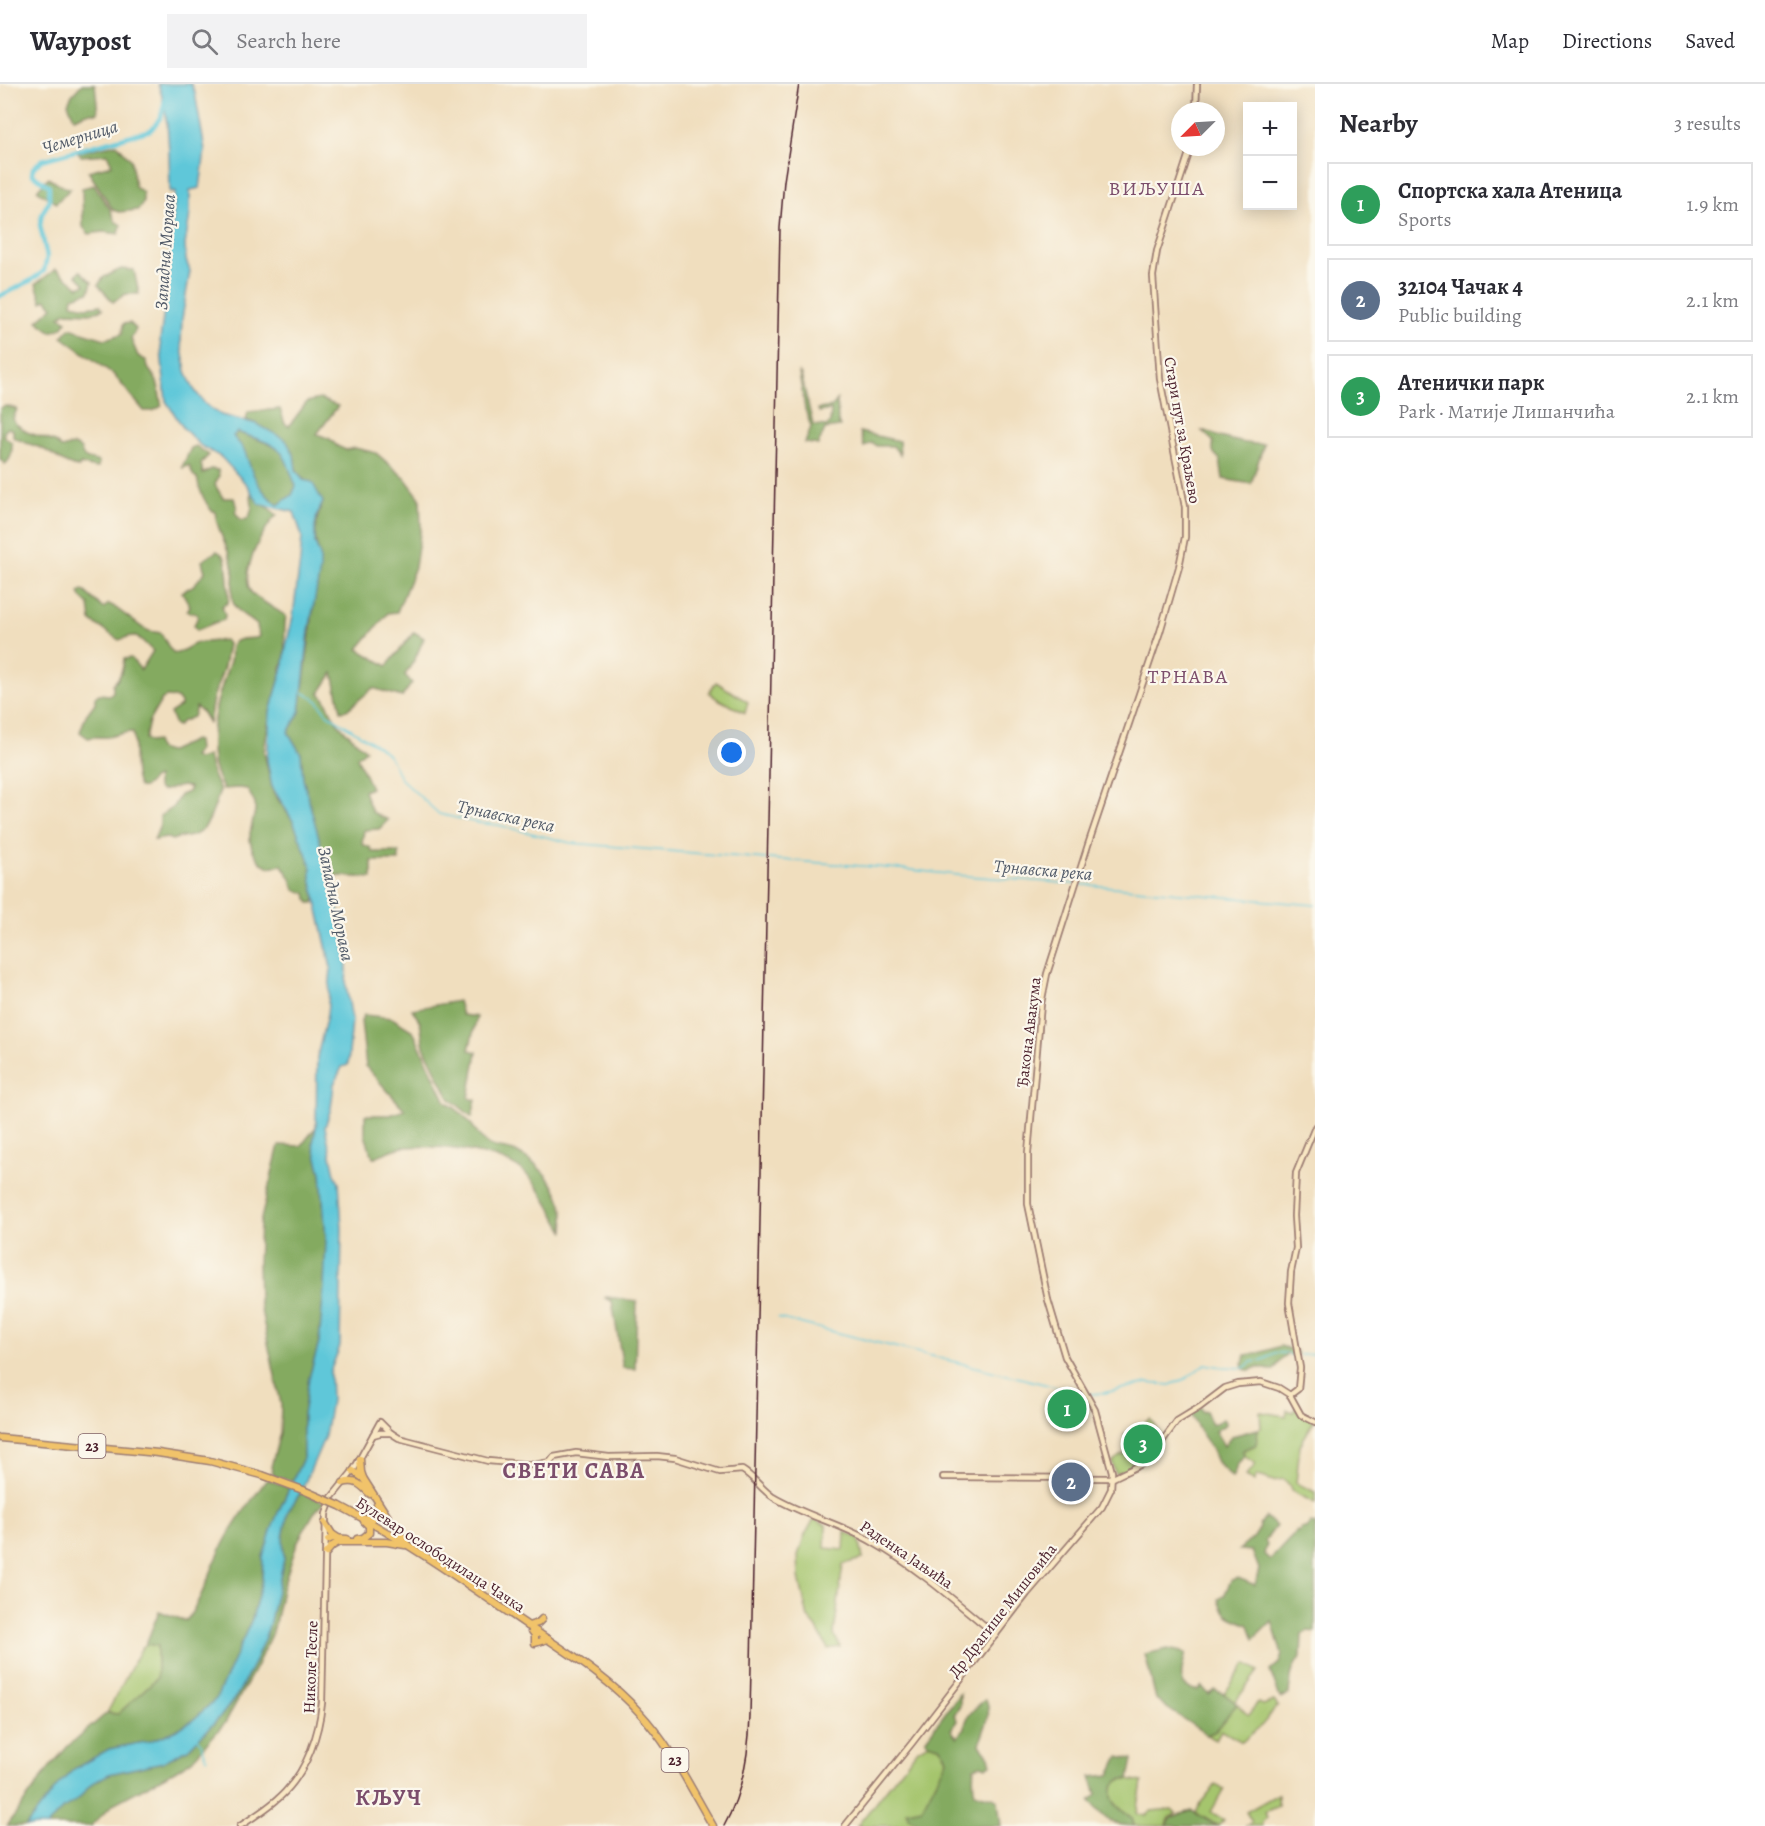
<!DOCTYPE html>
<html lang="en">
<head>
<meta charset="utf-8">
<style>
  body { margin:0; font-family:Alegreya,serif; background:#f2f2f3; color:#2b2b33 }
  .controls { position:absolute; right:18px; top:18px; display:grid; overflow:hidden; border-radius:0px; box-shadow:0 3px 15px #0003 }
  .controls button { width:54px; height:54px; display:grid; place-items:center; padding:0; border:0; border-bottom:2px solid #e1e1e2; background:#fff; color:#2b2b33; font:30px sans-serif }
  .compass { position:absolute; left:1171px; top:18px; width:54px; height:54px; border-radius:50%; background:#fff; box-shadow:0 3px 15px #0003; rotate:246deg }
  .you { position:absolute; left:732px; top:669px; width:21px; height:21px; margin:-15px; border:4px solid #fff; border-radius:50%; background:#1a73e8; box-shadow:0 0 0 9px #1a73e833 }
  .badge { display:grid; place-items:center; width:39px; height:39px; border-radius:50%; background:#0f766e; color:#fff; font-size:20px; font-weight:700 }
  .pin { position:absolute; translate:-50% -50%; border:3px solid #fff; box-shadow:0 2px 6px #0006 }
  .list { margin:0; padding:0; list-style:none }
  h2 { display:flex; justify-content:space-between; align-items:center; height:78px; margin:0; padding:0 24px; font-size:26px }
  h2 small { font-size:20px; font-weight:400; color:#7c7c81 }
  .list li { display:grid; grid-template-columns:39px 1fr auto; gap:18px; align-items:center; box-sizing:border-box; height:84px; margin:0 12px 12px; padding:0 12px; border:2px solid #e1e1e2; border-radius:0px }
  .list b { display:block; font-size:22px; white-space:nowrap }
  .list p { margin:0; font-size:20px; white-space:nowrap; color:#7c7c81 }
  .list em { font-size:20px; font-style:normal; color:#7c7c81 }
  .icon { flex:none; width:33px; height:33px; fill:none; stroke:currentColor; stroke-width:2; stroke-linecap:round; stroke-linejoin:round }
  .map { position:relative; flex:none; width:1315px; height:1742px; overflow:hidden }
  header { display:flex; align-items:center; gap:36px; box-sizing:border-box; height:84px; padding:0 30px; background:#fff; border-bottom:2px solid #e1e1e2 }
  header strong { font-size:28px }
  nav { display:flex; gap:33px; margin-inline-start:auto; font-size:21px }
  .search { width:420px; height:54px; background:#f2f2f3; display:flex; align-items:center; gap:15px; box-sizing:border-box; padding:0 21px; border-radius:0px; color:#7c7c81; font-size:22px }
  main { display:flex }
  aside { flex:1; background:#fff }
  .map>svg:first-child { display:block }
  .green { fill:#a5c56d; stroke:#78724c; stroke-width:1.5 }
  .forest { fill:#84aa60; stroke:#676446; stroke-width:1.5 }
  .water { fill:#5ec7d9; stroke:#547382; stroke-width:1.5; fill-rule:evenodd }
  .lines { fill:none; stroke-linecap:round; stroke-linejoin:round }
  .stream { stroke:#5ec7d9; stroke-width:1.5 }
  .river { stroke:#5ec7d9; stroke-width:4.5 }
  .secondary-casing { stroke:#9d7e74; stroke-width:8 }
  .primary-casing { stroke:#9d7e74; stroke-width:9 }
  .secondary { stroke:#f9e7c3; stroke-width:4.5 }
  .primary { stroke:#f1c36a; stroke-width:6 }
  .rail { stroke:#4a1f2b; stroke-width:1.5 }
  .primary-bridge-casing { stroke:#9d7e74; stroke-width:9; stroke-linecap:butt }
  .primary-bridge { stroke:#f1c36a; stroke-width:6 }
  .labels { text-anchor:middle; stroke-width:4.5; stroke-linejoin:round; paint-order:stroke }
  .shield { fill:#fbf7ec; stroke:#7f6065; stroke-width:1.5 }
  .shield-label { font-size:15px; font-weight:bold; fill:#4a1f2b }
  .street-label { font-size:16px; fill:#4a1f2b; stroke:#fbf7ec }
  .water-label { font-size:18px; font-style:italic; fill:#515a68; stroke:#fbf7ec }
  .quarter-label { font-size:20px; letter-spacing:1.5px; fill:#7c4e6c; stroke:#fbf7ec }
  .district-label { font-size:22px; font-weight:bold; letter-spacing:1.5px; fill:#7c4e6c; stroke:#fbf7ec }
</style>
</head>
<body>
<header>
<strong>Waypost</strong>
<div class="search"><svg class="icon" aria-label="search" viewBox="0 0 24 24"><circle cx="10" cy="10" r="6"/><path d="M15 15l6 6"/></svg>Search here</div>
<nav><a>Map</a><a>Directions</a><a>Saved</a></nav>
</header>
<main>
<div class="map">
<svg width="1315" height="1742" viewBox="0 0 1315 1742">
  <rect width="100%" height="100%" fill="#fbf7ec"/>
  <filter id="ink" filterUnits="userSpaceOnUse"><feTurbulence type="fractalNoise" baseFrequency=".0167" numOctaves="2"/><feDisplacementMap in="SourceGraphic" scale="12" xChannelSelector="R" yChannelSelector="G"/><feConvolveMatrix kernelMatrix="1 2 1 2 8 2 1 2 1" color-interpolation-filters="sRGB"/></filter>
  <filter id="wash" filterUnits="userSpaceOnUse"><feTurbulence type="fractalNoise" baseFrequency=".008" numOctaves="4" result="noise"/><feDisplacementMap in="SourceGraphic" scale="24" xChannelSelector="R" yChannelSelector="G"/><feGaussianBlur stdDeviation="1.35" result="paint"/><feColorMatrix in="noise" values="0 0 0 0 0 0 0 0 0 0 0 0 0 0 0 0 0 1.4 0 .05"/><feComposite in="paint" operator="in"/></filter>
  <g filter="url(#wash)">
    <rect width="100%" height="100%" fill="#f0debe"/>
    <g class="green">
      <path d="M716 598 748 618 745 629 716 614 709 608Z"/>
      <path d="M1296 1323 1299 1328 1314 1337 1300 1361 1296 1399 1315 1408V1419L1291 1407 1290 1402 1284 1395 1273 1397 1257 1391 1254 1397 1246 1392 1256 1380 1244 1372 1243 1366 1256 1361 1258 1345 1261 1344 1260 1328 1286 1332 1287 1326 1293 1328Z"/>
      <path d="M1150 1335 1163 1353C1149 1372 1139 1383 1115 1390L1112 1378 1120 1372 1132 1367 1124 1351Z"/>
      <path d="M814 1435 826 1441 825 1464 844 1466 845 1448 859 1454 863 1475 843 1480 834 1550 840 1563 828 1565 816 1543 808 1534 799 1493 798 1471 805 1451Z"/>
      <path d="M146 1560 157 1561V1594L118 1630 107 1629 141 1565Z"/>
      <path d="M1246 1579 1258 1587 1235 1618 1224 1610Z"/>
      <path d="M1274 1617 1278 1622 1262 1641 1242 1658 1221 1646 1216 1656 1207 1651 1214 1648 1237 1620 1248 1631 1258 1619 1263 1621Z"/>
      <path d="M928 1659 939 1662 945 1670 947 1676 918 1742H857L918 1665Z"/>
      <path d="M1119 1695H1129L1142 1698 1137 1730 1145 1732 1151 1727 1172 1725 1176 1729 1169 1735 1167 1742H1134L1132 1734C1118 1723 1101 1712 1119 1695Z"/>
      <path d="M1216 1700 1224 1705 1211 1728 1224 1736 1218 1742 1196 1729 1200 1720Z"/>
      <path d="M1278 1710V1722L1265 1728 1267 1734 1262 1738V1742H1246L1252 1738 1246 1728Z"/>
    </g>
    <g class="forest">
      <path d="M82 0H95L98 29H87L74 34 68 19 72 11Z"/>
      <path d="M117 60 131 76 135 103 143 108V119L138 126 119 128 113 126 88 87 112 81 107 70 81 72 78 68Z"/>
      <path d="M48 94 64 103 71 104 56 119 37 106Z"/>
      <path d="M94 101 110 125 115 137 121 141 119 150 103 148 89 150 83 143 82 104Z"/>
      <path d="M56 185 79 203 85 200 76 191 80 187 92 198 89 208 73 213 72 220 87 223 100 221 103 225 92 229 65 228 60 233 67 237 62 244 52 248 37 237 53 223 46 215 42 218 36 200Z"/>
      <path d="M121 185 134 186 139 210H126L113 218 98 201 104 193Z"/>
      <path d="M130 239 136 245 131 255 138 272 147 277C147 289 154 288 157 298 160 305 159 314 162 322L153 327H144L113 290 62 253 70 244 105 255 122 250 123 240Z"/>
      <path d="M799 289 801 291 813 341 827 342 830 339 831 326 819 328 818 325 832 323 837 316 838 338 840 343 825 345 818 361 805 359 811 343 805 325Z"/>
      <path d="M320 315 338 322 317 350 330 355 337 362 346 366 355 364 376 369 405 394 420 414 421 443 415 483 397 528 388 529 358 565 387 582 414 548 424 554 415 575 405 591 412 599 402 613 373 604 347 626 341 627 333 589 320 609C328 617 330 628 337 638 345 648 356 657 366 666L357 673 371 704 364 707 372 728 388 736 379 745 364 746 362 760 371 764 372 768H399V777H372V794L339 792 329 793 303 695 301 670 288 648 300 628 320 472C312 453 315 437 323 418L296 386 294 371 257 340 246 336 248 328 280 325 285 340 289 342 307 318Z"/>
      <path d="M6 322 17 325 13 335 15 339 27 348 55 358 61 364C69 363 73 358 81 365 83 377 88 374 99 378L98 383 95 384 80 380 79 383C66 382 57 373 45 366 35 361 23 359 13 353V346L8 344 4 348V352L12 359C12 367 12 375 5 380L0 375V324Z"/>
      <path d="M1202 347C1210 347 1213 351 1220 353 1234 357 1250 361 1264 360L1251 400 1223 395 1220 376 1213 368V357Z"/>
      <path d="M237 348C251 354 274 358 284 371 289 378 292 393 296 402L292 411 278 421 265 410 253 394 246 374 244 366 233 352Z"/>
      <path d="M860 348 899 357 900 371 893 362H877L871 359 864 363Z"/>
      <path d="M196 362 209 371 201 379 203 390 211 385 218 386 219 392 215 401 223 414H234L237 424 235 428 240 435 243 436 249 434 252 423 251 410 277 431C263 444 239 489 251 508 254 513 279 527 286 532 283 547 286 563 284 579L281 583V590L270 628 264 668 273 708 293 737 311 781V794L315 814 314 819H310L307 815 306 809 295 806 291 795 282 781 269 783 260 778 252 765 250 756V749L255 727V719L247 705 239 704 223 705C220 698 216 690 214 683 207 645 218 612 230 577 232 572 228 564 233 559 240 552 251 556 259 553L257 541C249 534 236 528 233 518 230 507 235 496 233 485 230 465 216 447 215 427H212C204 417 199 406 197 394L193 391 189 381 183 384 182 383 191 364Z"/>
      <path d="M217 467C220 469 223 470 225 474 227 480 230 513 228 519L222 522 225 531 224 536 214 539 197 546 194 541 198 533 197 530 187 527 190 522 182 508 194 501 205 488 202 477Z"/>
      <path d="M83 506 103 524 109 520 113 522 143 544 149 547 161 549 170 565 174 569H178L196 559 225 556 228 560 224 583 213 614 209 639 203 629 196 623 193 633 181 638 178 642 175 641 170 629 181 622V619L177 614 166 613 162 615 149 637 145 655 149 658 156 657 158 665 168 668 194 656 197 657 198 666 193 673 198 675 208 672 212 689 220 707C214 722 210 748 191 752 182 754 181 752 172 756L167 754 154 756 160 741V732L173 723 180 711 188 708 190 703 182 702 161 707 157 703V693L152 695C150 699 145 705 139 703 131 689 136 665 133 648 123 648 117 651 108 653 101 654 95 652 88 654L80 648 86 631 95 619V613L99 610 109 611 113 608V600C121 594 123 585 124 575L131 574 141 586 153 567C147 563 141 552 133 552 129 552 123 555 119 556L91 537 89 521 81 513 79 508Z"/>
      <path d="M458 917 462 931 477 933 469 966 477 968 469 1014 476 1016 472 1033 449 1014 424 963 420 938 412 925Z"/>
      <path d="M364 931 392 934 413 947 446 1018C456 1024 464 1031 471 1040 476 1046 482 1058 489 1061 497 1065 508 1064 516 1068 546 1083 568 1114 564 1147 552 1128 542 1105 525 1089 501 1067 436 1061 404 1063 394 1064 383 1070 373 1074L365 1051V1031H390L405 1026 366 983 361 937Z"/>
      <path d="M316 1043 313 1059 321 1089 326 1156 324 1204 319 1259 309 1294 303 1331V1374L293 1396H288L274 1392 271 1383 280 1349 281 1320 259 1217 258 1179 260 1139 279 1061 301 1062Z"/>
      <path d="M606 1213 637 1217 635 1285 623 1284 612 1217 605 1214Z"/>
      <path d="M1280 1262 1297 1267V1271H1290L1286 1269V1272L1283 1273 1274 1286C1268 1287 1262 1283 1255 1284 1249 1286 1248 1288 1242 1284L1245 1271 1256 1270Z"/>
      <path d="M1200 1323 1202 1328 1206 1327 1212 1341 1223 1335 1226 1340 1215 1347 1224 1362 1232 1352 1258 1345 1256 1361 1243 1366 1244 1372 1238 1380 1232 1394 1217 1378 1210 1362 1196 1341 1190 1328Z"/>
      <path d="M267 1395 289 1404 277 1431 263 1473 262 1496 252 1535 216 1615 193 1636 175 1647 150 1657 109 1665 74 1685 59 1700 26 1742H7L49 1684 68 1662 107 1629 118 1630 157 1594V1562L146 1560 159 1527 186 1537C203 1514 211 1483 225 1457 236 1436 253 1415 267 1395Z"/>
      <path d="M301 1408 324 1418 314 1429 298 1457 282 1505 274 1544 256 1583 225 1639 192 1676 175 1687 113 1720 91 1742H47L58 1729 79 1714 92 1699 109 1690 163 1678 188 1665 221 1632 237 1611 255 1577 268 1546 284 1475 283 1454 288 1427Z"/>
      <path d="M1266 1433 1276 1442 1265 1457 1267 1460 1264 1470 1270 1476 1297 1447 1300 1448 1301 1444H1306L1310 1439 1315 1440V1548L1308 1547 1302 1551 1301 1573C1291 1583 1290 1597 1289 1610L1280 1614 1270 1587 1279 1579 1282 1571 1272 1537 1254 1555 1249 1541C1233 1534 1224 1534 1219 1515L1224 1512 1231 1496 1238 1494 1255 1501 1259 1485 1252 1467 1239 1466 1254 1453 1258 1447 1259 1441Z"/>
      <path d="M1168 1565 1186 1569C1182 1584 1174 1606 1199 1606L1202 1602 1209 1611 1215 1606 1224 1610 1237 1620 1214 1648 1207 1651 1167 1624 1156 1615 1145 1570Z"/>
      <path d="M960 1609V1621L954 1631 957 1636 951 1646 957 1653 965 1644C965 1631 977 1622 986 1615 993 1635 983 1643 980 1661L989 1672 991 1680 986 1683 981 1681 974 1683C973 1689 973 1703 975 1709L993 1713 998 1717 1001 1742H918L919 1739 908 1734 907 1727 922 1724 947 1676 945 1670 939 1662 928 1659 925 1656Z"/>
      <path d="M1119 1672 1133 1675 1129 1695C1121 1695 1117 1695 1113 1703 1107 1717 1122 1727 1132 1734L1134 1742C1110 1742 1104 1734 1090 1717L1097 1710 1091 1693 1110 1691Z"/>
      <path d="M1192 1727 1217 1742H1167C1172 1729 1180 1731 1192 1727Z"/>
    </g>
    <path class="water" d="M158 0H191L195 9 205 66 200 104 190 106V130L185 161 186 176 190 187 182 235 181 259 186 287 193 304 205 320 221 331 257 340 286 356 294 371 296 386 303 396 312 398 323 418 317 431 315 443V459L320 472V486L309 547 300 628 288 648 301 670 303 695 338 824 344 853 347 883 346 901 352 936 348 981 342 983 334 1000 331 1024 325 1043 335 1090 339 1098 342 1144 340 1262 330 1288 331 1316 325 1352 301 1408 288 1427 283 1454 284 1475 268 1546 255 1577 237 1611 221 1632 188 1665 163 1678 109 1690 92 1699 79 1714 58 1729 47 1742H26L59 1700 74 1685 109 1665 150 1657 175 1647 193 1636 216 1615 252 1535 262 1496 263 1473 271 1447 277 1431 303 1374V1331L309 1294 319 1259 324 1204 326 1156 321 1089 313 1059 316 1043 317 973 327 931 331 884 311 794V781L293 737 272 703 267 676 270 628 284 580 286 562 293 532 300 477 302 452 294 428 259 420 247 401 221 373 201 362 184 345 166 317 160 256 168 197 175 107 170 108C169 75 170 31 158 0ZM237 348C252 354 274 357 283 371 288 378 292 393 296 402L292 411 278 421C257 405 253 391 245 368 243 362 236 357 233 352Z"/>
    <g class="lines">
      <g class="stream">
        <path d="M302 608 317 616 326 629 382 665 390 673 401 695 439 730 478 739 498 741 571 759 766 775"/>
        <path d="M769 775 902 785 967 792 1102 802 1315 821"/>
        <path d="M778 1234 1052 1302 1076 1311 1104 1309 1147 1299 1170 1301 1187 1294 1205 1280 1222 1283 1244 1284 1251 1278 1260 1277 1277 1269H1286L1290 1271H1295"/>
        <path d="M1300 1271 1315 1270"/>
        <path d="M198 1653 207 1674"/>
      </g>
      <path class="river" d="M0 212 30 197 44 187 47 173 40 141 42 129 49 118V102L32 90 33 84 42 76 151 46 161 33 165 16"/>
    </g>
  </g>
  <g filter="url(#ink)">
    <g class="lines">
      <defs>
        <g id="secondary">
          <path d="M1196 27 1197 0"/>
          <path d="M1290 1311 1298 1305 1300 1284 1289 1219 1291 1188 1296 1164 1294 1132 1296 1089 1315 1043"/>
          <path d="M1290 1311 1301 1331 1315 1338"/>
          <path d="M373 1351 380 1349H391"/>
          <path d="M943 1393 1113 1394 1142 1380 1152 1371 1177 1337 1200 1323 1225 1304 1238 1300 1261 1298 1279 1304 1290 1311"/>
          <path d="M240 1742C255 1732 272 1722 285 1708 307 1685 319 1651 322 1619L326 1430 332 1413 353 1387 380 1338 391 1349 399 1354 488 1377 534 1381 550 1378 554 1373 576 1369 609 1373 657 1372 675 1374 720 1388 742 1386C754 1393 761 1405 773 1413 805 1432 842 1440 874 1459 918 1484 957 1519 996 1551"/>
          <path d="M845 1742 912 1659 1027 1510 1102 1423 1111 1405 1112 1388 1095 1326 1065 1273 1048 1216 1028 1120V1069L1041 920 1047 890 1088 761 1160 548 1179 483 1185 453V423L1160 295 1153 192 1157 167 1191 63"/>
        </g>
        <g id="primary">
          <path d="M0 1354 158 1369 210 1377 262 1391"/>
          <path d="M360 1375 361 1388 363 1394 391 1438 406 1457"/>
          <path d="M353 1387 363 1394"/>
          <path d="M343 1399C356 1395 361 1401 370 1410"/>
          <path d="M340 1422C405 1456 464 1498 524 1539 564 1567 606 1591 639 1628 670 1661 690 1703 713 1742"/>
          <path d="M367 1434C376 1436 381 1429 377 1421"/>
          <path d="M325 1439 332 1450 338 1454"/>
          <path d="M357 1455 363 1454 369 1449V1442L364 1437"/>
          <path d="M328 1456 332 1454 347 1455"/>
          <path d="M326 1469 332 1462 339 1458H387L405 1461"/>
          <path d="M528 1542 538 1539 542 1535"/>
          <path d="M532 1547 535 1551V1559L548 1555"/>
        </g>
      </defs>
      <use href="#secondary" class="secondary-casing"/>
      <use href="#primary" class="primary-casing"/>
      <use href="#secondary" class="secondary"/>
      <use href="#primary" class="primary"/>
      <path class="rail" d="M724 1742C743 1708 749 1671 750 1632L780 144 784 97 799 0"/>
      <defs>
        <path id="primary-bridge" d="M262 1391 303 1406 340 1422"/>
      </defs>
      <use href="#primary-bridge" class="primary-bridge-casing"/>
      <use href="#primary-bridge" class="primary-bridge"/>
    </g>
  </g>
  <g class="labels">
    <g class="shield">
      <rect x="78.5" y="1350" width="27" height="24" rx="4.5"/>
      <rect x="661.5" y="1664" width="27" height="24" rx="4.5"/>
    </g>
    <g class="shield-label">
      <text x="92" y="1367">23</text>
      <text x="675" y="1681">23</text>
    </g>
    <g class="street-label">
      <text transform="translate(1183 346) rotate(80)" y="6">Стари пут за Краљево</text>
      <text transform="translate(1028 948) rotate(-83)" y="6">Ђакона Авакума</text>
      <text transform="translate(441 1470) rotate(33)" y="6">Булевар ослободилаца Чачка</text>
      <text transform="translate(907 1470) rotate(34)" y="6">Раденка Јањића</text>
      <text transform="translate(1002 1526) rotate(-52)" y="6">Др Драгише Мишовића</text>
      <text transform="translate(310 1583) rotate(-88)" y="6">Николе Тесле</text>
    </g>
    <g class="water-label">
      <text transform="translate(80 53) rotate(-17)" y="6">Чемерница</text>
      <text transform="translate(165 168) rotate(-86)" y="6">Западна Морава</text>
      <text transform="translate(506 732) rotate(12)" y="6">Трнавска река</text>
      <text transform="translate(1043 786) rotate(5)" y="6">Трнавска река</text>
      <text transform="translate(336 820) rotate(78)" y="6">Западна Морава</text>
    </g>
    <g class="quarter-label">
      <text x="1157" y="111">ВИЉУША</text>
      <text x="1188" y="599">ТРНАВА</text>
    </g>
    <g class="district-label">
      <text x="574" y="1394">СВЕТИ САВА</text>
      <text x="389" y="1721">КЉУЧ</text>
    </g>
  </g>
</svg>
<div class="controls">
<button>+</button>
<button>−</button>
</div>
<svg class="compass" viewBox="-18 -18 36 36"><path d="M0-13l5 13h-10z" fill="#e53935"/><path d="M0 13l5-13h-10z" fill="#7c7c81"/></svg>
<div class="you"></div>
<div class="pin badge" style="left:1067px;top:1325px;background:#2e9e5b">1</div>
<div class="pin badge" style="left:1071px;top:1398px;background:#5c6f8a">2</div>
<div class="pin badge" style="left:1143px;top:1360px;background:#2e9e5b">3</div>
</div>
<aside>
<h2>Nearby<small>3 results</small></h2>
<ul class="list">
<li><span class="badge" style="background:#2e9e5b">1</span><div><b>Спортска хала Атеница</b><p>Sports</p></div><em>1.9 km</em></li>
<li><span class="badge" style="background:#5c6f8a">2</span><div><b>32104 Чачак 4</b><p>Public building</p></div><em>2.1 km</em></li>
<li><span class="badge" style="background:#2e9e5b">3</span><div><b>Атенички парк</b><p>Park · Матије Лишанчића</p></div><em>2.1 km</em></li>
</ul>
</aside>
</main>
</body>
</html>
